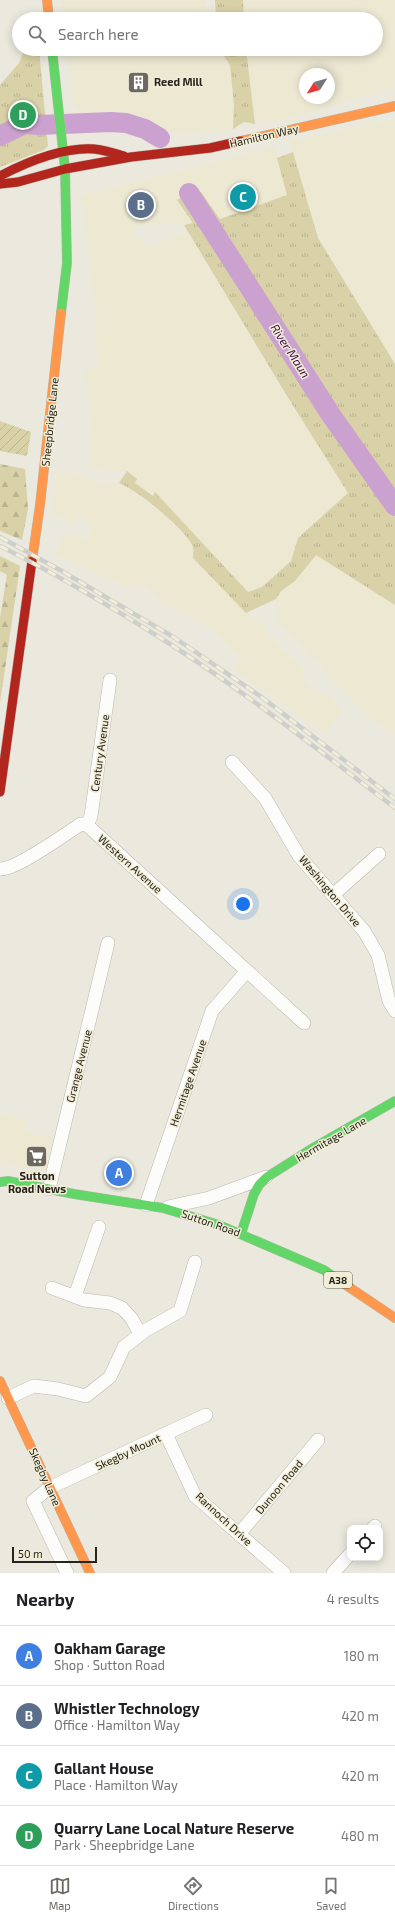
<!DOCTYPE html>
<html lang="en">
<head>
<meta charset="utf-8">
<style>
  body { margin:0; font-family:"Exo 2",sans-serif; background:#f2f2f2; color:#202124 }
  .controls { position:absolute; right:12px; bottom:12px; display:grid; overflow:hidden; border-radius:8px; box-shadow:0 2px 10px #0003 }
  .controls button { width:36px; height:36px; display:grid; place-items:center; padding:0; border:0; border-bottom:1px solid #e0e0e0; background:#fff; color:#202124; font:20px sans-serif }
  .compass { position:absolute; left:299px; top:68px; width:36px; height:36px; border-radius:50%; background:#fff; box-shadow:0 2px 10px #0003; rotate:233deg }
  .scale { position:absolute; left:12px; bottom:10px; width:85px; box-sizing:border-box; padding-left:4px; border:2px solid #26241c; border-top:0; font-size:11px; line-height:14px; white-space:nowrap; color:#26241c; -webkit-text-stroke:3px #f1edd7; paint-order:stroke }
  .you { position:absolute; left:243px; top:904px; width:14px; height:14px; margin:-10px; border:3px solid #fff; border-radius:50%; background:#1a73e8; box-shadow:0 0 0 6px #1a73e833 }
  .badge { display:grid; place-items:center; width:26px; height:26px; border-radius:50%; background:#6b6960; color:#fff; font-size:13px; font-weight:700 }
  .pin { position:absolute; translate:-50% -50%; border:2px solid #fff; box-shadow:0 1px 4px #0006 }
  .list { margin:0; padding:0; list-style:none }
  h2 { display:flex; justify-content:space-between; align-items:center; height:52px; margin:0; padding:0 16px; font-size:17px }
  h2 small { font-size:13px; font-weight:400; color:#757577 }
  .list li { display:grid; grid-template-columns:26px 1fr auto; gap:12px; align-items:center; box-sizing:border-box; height:60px; padding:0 16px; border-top:1px solid #e0e0e0 }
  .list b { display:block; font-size:15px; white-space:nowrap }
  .list p { margin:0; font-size:13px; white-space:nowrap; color:#757577 }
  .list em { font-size:13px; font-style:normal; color:#757577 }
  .icon { flex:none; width:22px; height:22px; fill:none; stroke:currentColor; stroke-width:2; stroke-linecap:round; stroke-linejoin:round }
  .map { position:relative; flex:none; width:395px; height:1573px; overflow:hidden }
  .search { position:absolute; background:#fff; box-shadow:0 2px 10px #0003; left:12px; right:12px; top:12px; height:44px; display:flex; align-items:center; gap:10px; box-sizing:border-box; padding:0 14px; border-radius:22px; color:#757577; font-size:15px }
  .sheet { height:292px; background:#fff }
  nav { display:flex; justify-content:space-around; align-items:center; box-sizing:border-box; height:56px; border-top:1px solid #e0e0e0; background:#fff; font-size:11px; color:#757577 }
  nav a { display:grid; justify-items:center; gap:2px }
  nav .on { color:#6b6960 }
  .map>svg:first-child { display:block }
  .built { fill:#ece8d2; fill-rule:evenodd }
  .forest { fill:url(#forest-firs) }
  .park { fill:url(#park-tufts) }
  .garden { fill:url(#garden-furrows) }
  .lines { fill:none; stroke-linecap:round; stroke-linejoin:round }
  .river { stroke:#cba2cf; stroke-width:20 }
  .street-casing { stroke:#bab8af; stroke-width:14 }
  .fast-casing { stroke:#bab8af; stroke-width:10 }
  .slow-casing { stroke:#bab8af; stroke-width:10 }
  .jam-casing { stroke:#bab8af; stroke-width:10 }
  .street { stroke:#fcfcfa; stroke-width:13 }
  .fast { stroke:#63d668; stroke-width:9 }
  .slow { stroke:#ff974d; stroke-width:9 }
  .jam { stroke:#b3261e; stroke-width:9 }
  .rail-casing { stroke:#cececa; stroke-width:4.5 }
  .rail { stroke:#f1edd7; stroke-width:3; stroke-dasharray:9; stroke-linecap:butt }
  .labels { text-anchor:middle; stroke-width:3; stroke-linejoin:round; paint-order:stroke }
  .shield { fill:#f1edd7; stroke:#636054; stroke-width:1 }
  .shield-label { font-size:10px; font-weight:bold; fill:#26241c }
  .poi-label { font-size:11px; font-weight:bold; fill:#26241c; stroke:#f1edd7; text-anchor:start }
  .street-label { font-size:11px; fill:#26241c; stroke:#f1edd7 }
  .water-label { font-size:12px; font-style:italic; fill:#430d4e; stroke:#f1edd7 }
</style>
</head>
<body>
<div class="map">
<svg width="395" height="1573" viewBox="0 0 395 1573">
  <defs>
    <pattern id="forest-firs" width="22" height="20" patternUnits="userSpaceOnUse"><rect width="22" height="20" fill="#d9d1a7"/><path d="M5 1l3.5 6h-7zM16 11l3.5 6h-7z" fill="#bab38f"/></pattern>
    <pattern id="park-tufts" width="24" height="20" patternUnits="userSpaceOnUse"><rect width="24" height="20" fill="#d9d1a7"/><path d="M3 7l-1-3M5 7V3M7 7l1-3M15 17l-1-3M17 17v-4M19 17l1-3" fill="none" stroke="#bab38f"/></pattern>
    <pattern id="garden-furrows" width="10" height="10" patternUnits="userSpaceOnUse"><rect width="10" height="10" fill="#d9d1a7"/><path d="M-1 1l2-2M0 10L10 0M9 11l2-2" fill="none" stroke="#bab38f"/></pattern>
  </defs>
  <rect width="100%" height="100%" fill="#ebe9dd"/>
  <g class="built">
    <path d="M61 0H206L207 19H64Z"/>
    <path d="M243 0H395V88L285 119 255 124 246 49H376V19H244ZM305 74H329V98H305Z"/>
    <path d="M67 49H219L230 65 234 105 233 129 183 134 74 109Z"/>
    <path d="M395 119V364L318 238 289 141Z"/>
    <path d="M274 146 288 195 220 219 201 192 194 223 184 225 172 223 139 226 133 233 149 247 187 231 287 396 348 493 298 538 291 561 262 587 248 592 156 493 153 496 143 490 135 483 127 472H113L89 468 91 423 88 389 83 372 97 368 96 316 81 196Z"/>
    <path d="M57 471 83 476 101 483H119L126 486 163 514 185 535 246 613 262 623 277 644 303 668 304 679 316 693 329 695 343 712 325 734 233 669 242 659 220 637 193 617 164 604 146 586 135 588 107 578 56 555 64 533 87 539 92 530 79 514 75 524 51 513Z"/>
    <path d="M316 555 395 605V735L386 731 355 703 277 619 276 599 281 591 295 581Z"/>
    <path d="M2 1113 27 1120 25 1131 52 1138 44 1171 0 1163V1117Z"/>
  </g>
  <g class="forest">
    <path d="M0 464 25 469 28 509 22 540 0 531Z"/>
    <path d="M0 556 20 566 0 703V618L7 575 0 571Z"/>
  </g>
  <g class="park">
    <path d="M215 0H243L244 19H216Z"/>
    <path d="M25 49H39L48 146 44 150 0 167V85L19 63Z"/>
    <path d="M219 49H246L255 124 244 122 233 129 234 105 230 65Z"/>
    <path d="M293 152 318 238 395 364V605L316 555 295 581 281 591 276 599 246 613 193 558C193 554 194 549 192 545 185 529 136 489 119 483L127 471 137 479 135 483 153 496 155 492 248 592 262 587 291 561 298 538 348 493 287 396 184 225 193 223 177 200 189 193 201 192 220 219 287 195 277 158Z"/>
  </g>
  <path class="garden" d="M0 421 31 432 27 456 0 451Z"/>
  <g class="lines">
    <g class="river">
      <path d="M0 136 24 124 39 125 111 122 126 123 145 129 160 138"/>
      <path d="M189 193 331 415 395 506"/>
    </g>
    <defs>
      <g id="street">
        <path d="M232 762 265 798 299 856 364 931 378 955 389 1001 395 1011"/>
        <path d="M87 825 91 816 110 680"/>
        <path d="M0 869C16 870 65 834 81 824L87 825 304 1023"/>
        <path d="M333 895 379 854"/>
        <path d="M49 1189 108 943"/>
        <path d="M146 1205 212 1011 247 971"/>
        <path d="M168 1207 209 1198 266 1177"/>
        <path d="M52 1288 84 1300 110 1303 122 1308 132 1319 140 1334"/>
        <path d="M75 1296 99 1227"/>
        <path d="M8 1398 34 1386 58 1389 86 1396 110 1377 124 1347 146 1330 180 1311 195 1262"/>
        <path d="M166 1434 195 1496 284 1573"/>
        <path d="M373 1528 375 1526"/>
        <path d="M239 1534 318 1440"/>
        <path d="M67 1573 33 1501 49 1488 206 1415"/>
        <path d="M333 1573 350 1554"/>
      </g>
      <g id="fast">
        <path d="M52 49 65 169 67 263 61 313"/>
        <path d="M0 1182 8 1181 74 1194 163 1208 219 1225 324 1270 334 1277"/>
        <path d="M241 1234 254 1194 259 1185 267 1177 313 1148 395 1101"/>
      </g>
      <g id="slow">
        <path d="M47 0 49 19"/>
        <path d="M241 141 395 106"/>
        <path d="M32 561 40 505 61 313"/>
        <path d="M334 1277 395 1318"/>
        <path d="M0 1381 90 1573"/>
      </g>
      <g id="jam">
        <path d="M0 176C27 162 63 147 94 149 104 150 114 153 124 156"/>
        <path d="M0 184 18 182 65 169 131 157 210 148 241 141"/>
        <path d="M0 792 32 561"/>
      </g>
    </defs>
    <use href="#street" class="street-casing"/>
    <use href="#fast" class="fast-casing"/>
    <use href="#slow" class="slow-casing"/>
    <use href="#jam" class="jam-casing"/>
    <use href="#street" class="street"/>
    <use href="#fast" class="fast"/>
    <use href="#slow" class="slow"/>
    <use href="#jam" class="jam"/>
    <defs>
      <g id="rail">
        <path d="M0 537 60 570 175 638 260 696 395 799"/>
        <path d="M0 546C58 575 115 609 170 644 248 694 321 752 395 808"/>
      </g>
    </defs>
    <use href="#rail" class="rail-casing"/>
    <use href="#rail" class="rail"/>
  </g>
  <defs>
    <symbol id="building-square" viewBox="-11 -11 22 22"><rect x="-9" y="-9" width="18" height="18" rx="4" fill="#6b6960" stroke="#f1edd7"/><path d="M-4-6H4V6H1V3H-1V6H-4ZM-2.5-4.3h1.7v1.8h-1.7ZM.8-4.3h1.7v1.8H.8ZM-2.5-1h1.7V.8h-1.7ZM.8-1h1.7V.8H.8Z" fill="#fff"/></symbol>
    <symbol id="supermarket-square" viewBox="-11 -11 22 22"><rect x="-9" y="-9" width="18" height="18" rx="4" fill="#6b6960" stroke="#f1edd7"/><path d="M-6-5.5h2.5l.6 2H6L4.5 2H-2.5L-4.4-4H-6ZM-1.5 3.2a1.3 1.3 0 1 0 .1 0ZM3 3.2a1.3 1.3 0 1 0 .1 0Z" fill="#fff"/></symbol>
  </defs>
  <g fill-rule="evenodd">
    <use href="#building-square" x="126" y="70" width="25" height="25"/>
    <use href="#supermarket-square" x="24" y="1144" width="25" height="25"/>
  </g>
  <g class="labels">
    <rect class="shield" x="324" y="1272" width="28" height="16" rx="3"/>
    <g class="shield-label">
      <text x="338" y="1284">A38</text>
    </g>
    <g class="poi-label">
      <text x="154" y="86">Reed Mill</text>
      <text x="37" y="1180" text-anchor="middle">Sutton<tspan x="37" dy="13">Road News</tspan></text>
    </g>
    <g class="street-label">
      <text transform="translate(264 136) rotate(-13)" y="4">Hamilton Way</text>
      <text transform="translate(50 422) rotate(-84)" y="4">Sheepbridge Lane</text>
      <text transform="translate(100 753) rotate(-82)" y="4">Century Avenue</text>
      <text transform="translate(130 864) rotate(42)" y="4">Western Avenue</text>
      <text transform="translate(330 891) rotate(50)" y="4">Washington Drive</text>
      <text transform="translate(79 1066) rotate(-76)" y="4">Grange Avenue</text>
      <text transform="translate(188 1083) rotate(-71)" y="4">Hermitage Avenue</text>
      <text transform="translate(331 1139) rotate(-30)" y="4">Hermitage Lane</text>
      <text transform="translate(211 1223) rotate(19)" y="4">Sutton Road</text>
      <text transform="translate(128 1452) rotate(-25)" y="4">Skegby Mount</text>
      <text transform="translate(45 1477) rotate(66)" y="4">Skegby Lane</text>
      <text transform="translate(279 1487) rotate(-50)" y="4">Dunoon Road</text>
      <text transform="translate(224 1519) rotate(43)" y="4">Rannoch Drive</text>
    </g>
    <g class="water-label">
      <text transform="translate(290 351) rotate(57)" y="4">River Maun</text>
    </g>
  </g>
</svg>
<div class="controls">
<button><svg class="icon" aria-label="locate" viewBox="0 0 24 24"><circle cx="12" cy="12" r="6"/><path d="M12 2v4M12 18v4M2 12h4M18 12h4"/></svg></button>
</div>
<svg class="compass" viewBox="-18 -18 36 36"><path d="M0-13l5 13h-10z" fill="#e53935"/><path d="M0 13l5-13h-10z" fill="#757577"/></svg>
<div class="scale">50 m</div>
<div class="you"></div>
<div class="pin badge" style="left:119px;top:1173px;background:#3f7fe0">A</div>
<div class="pin badge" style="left:141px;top:205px;background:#5c6f8a">B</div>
<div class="pin badge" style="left:243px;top:197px;background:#0f9aa8">C</div>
<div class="pin badge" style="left:23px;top:115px;background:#2e9e5b">D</div>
<div class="search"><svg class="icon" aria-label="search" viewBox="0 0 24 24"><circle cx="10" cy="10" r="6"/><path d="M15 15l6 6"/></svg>Search here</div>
</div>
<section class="sheet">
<h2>Nearby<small>4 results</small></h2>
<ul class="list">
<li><span class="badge" style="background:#3f7fe0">A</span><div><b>Oakham Garage</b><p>Shop · Sutton Road</p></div><em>180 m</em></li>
<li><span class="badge" style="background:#5c6f8a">B</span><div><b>Whistler Technology</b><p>Office · Hamilton Way</p></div><em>420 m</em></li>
<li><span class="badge" style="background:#0f9aa8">C</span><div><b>Gallant House</b><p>Place · Hamilton Way</p></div><em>420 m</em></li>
<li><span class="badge" style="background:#2e9e5b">D</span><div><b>Quarry Lane Local Nature Reserve</b><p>Park · Sheepbridge Lane</p></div><em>480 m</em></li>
</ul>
</section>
<nav>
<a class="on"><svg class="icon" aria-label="map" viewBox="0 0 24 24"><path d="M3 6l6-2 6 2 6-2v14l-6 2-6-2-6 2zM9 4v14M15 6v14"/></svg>Map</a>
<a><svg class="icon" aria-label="directions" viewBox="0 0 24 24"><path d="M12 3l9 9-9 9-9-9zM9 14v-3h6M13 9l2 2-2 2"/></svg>Directions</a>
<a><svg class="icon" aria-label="saved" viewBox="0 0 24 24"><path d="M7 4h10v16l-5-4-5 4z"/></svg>Saved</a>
</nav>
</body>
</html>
